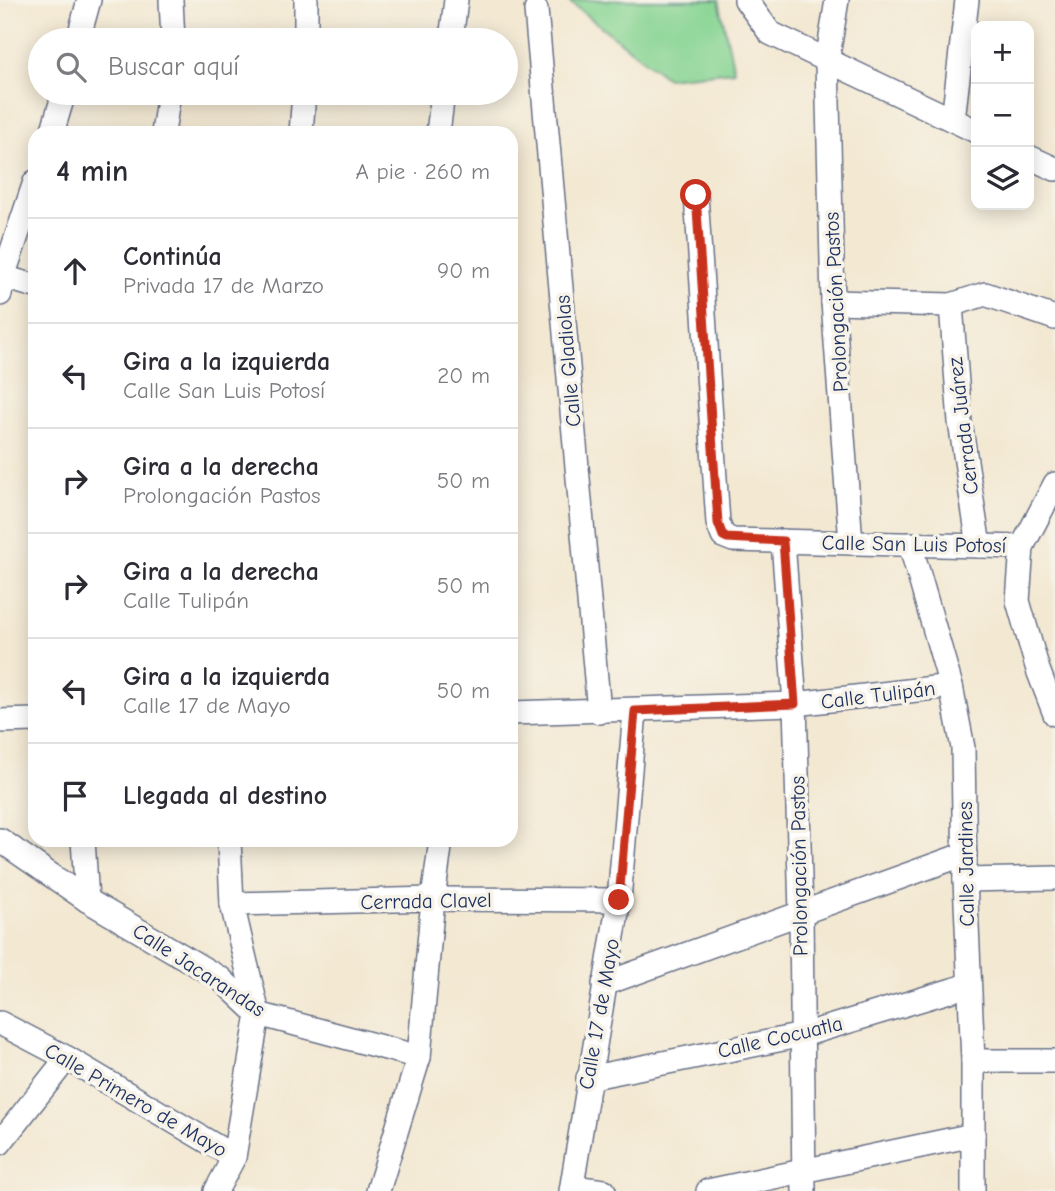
<!DOCTYPE html>
<html lang="es">
<head>
<meta charset="utf-8">
<style>
  body { margin:0; font-family:"Comic Neue",sans-serif; background:#f2f2f3; color:#2b2b33 }
  .controls { position:absolute; right:21px; top:21px; display:grid; overflow:hidden; border-radius:14px; box-shadow:0 4px 18px #0003 }
  .controls button { width:63px; height:63px; display:grid; place-items:center; padding:0; border:0; border-bottom:2px solid #e1e1e2; background:#fff; color:#2b2b33; font:35px sans-serif }
  .stop { position:absolute; width:21px; height:21px; margin:-16px; border:5px solid #c8321e; border-radius:50%; background:#fff }
  .stop.end { background:#c8321e; border-color:#fff; box-shadow:0 2px 7px #0008 }
  .list { margin:0; padding:0; list-style:none }
  h2 { display:flex; justify-content:space-between; align-items:center; height:91px; margin:0; padding:0 28px; font-size:30px }
  h2 small { font-size:23px; font-weight:400; color:#7c7c81 }
  .list li { display:grid; grid-template-columns:46px 1fr auto; gap:21px; align-items:center; box-sizing:border-box; height:105px; padding:0 28px; border-top:2px solid #e1e1e2 }
  .list b { display:block; font-size:26px; white-space:nowrap }
  .list p { margin:0; font-size:23px; white-space:nowrap; color:#7c7c81 }
  .list em { font-size:23px; font-style:normal; color:#7c7c81 }
  .icon { flex:none; width:38px; height:38px; fill:none; stroke:currentColor; stroke-width:2; stroke-linecap:round; stroke-linejoin:round }
  .map { position:relative; flex:none; width:1055px; height:1191px; overflow:hidden }
  .search { position:absolute; background:#fff; box-shadow:0 4px 18px #0003; left:28px; top:28px; width:490px; height:77px; display:flex; align-items:center; gap:18px; box-sizing:border-box; padding:0 24px; border-radius:38px; color:#7c7c81; font-size:26px }
  .panel { position:absolute; background:#fff; box-shadow:0 4px 18px #0003; left:28px; top:126px; width:490px; height:721px; border-radius:21px }
  .map>svg:first-child { display:block }
  .green { fill:#86d492; stroke:#508278; stroke-width:2 }
  .lines { fill:none; stroke-linecap:round; stroke-linejoin:round }
  .street-casing { stroke:#677087; stroke-width:26 }
  .street { stroke:#fff; stroke-width:23 }
  .route { stroke:#c8321e; stroke-width:9 }
  .labels { text-anchor:middle; stroke-width:7; stroke-linejoin:round; paint-order:stroke }
  .street-label { font-size:21px; fill:#1b2f5e; stroke:#f7f3e8 }
</style>
</head>
<body>
<div class="map">
<svg width="1055" height="1191" viewBox="0 0 1055 1191">
  <rect width="100%" height="100%" fill="#f7f3e8"/>
  <filter id="ink" filterUnits="userSpaceOnUse"><feTurbulence type="fractalNoise" baseFrequency=".0143" numOctaves="2"/><feDisplacementMap in="SourceGraphic" scale="14" xChannelSelector="R" yChannelSelector="G"/><feConvolveMatrix kernelMatrix="1 2 1 2 8 2 1 2 1" color-interpolation-filters="sRGB"/></filter>
  <filter id="wash" filterUnits="userSpaceOnUse"><feTurbulence type="fractalNoise" baseFrequency=".00686" numOctaves="4" result="noise"/><feDisplacementMap in="SourceGraphic" scale="28" xChannelSelector="R" yChannelSelector="G"/><feGaussianBlur stdDeviation="1.57" result="paint"/><feColorMatrix in="noise" values="0 0 0 0 0 0 0 0 0 0 0 0 0 0 0 0 0 1.4 0 .05"/><feComposite in="paint" operator="in"/></filter>
  <g filter="url(#wash)">
    <rect width="100%" height="100%" fill="#f3e8d2"/>
    <path class="green" d="M567 0H719L734 71 667 78Z"/>
  </g>
  <g filter="url(#ink)">
    <g class="lines">
      <defs>
        <g id="street">
          <path d="M171 0 173 40"/>
          <path d="M306 0V40"/>
          <path d="M746 0 770 33 976 131"/>
          <path d="M837 0 827 62 833 302 851 543"/>
          <path d="M536 10 599 712"/>
          <path d="M78 40 89 0"/>
          <path d="M451 40 456 0"/>
          <path d="M953 120 967 0"/>
          <path d="M52 133 64 93"/>
          <path d="M163 133 169 93"/>
          <path d="M301 133 304 93"/>
          <path d="M438 133 443 93"/>
          <path d="M1029 157 1055 169"/>
          <path d="M696 195 718 523 723 536 733 540 1022 547"/>
          <path d="M3 277 35 286"/>
          <path d="M0 294 3 277 35 182"/>
          <path d="M833 302 951 305 985 294 1055 318"/>
          <path d="M951 305 960 422 979 546"/>
          <path d="M1055 484 1022 547 1018 601 1038 670 1055 714"/>
          <path d="M783 541 795 704 801 913 804 1191"/>
          <path d="M910 544 951 686 963 748 965 880 973 1061V1191"/>
          <path d="M511 713 795 704 951 686"/>
          <path d="M0 721 35 720"/>
          <path d="M0 840 87 900 221 979 258 1014 419 1057"/>
          <path d="M83 840 87 900"/>
          <path d="M965 880 1055 878"/>
          <path d="M232 904 433 899 619 900"/>
          <path d="M604 984 965 854"/>
          <path d="M0 1023 67 1058 234 1157"/>
          <path d="M973 1061H1055"/>
          <path d="M588 1078 803 1035 969 985"/>
          <path d="M0 1143 67 1058"/>
          <path d="M573 1187 604 1191"/>
          <path d="M216 1191 234 1157 258 1014 232 904 229 840"/>
          <path d="M378 1191 419 1057 433 899 441 840"/>
          <path d="M571 1191 619 900 635 711"/>
          <path d="M708 1191 973 1135"/>
        </g>
      </defs>
      <use href="#street" class="street-casing"/>
      <use href="#street" class="street"/>
    </g>
  </g>
  <g class="lines" filter="url(#ink)">
    <path class="route" d="M619 900 635 711 795 704 783 541 727 538 723 536 718 523 696 195"/>
  </g>
  <g class="labels">
    <g class="street-label">
      <text transform="translate(836 302) rotate(-93)" y="7">Prolongación Pastos</text>
      <text transform="translate(568 361) rotate(-95)" y="7">Calle Gladiolas</text>
      <text transform="translate(963 426) rotate(-97)" y="7">Cerrada Juárez</text>
      <text transform="translate(914 544) rotate(1)" y="7">Calle San Luis Potosí</text>
      <text transform="translate(878 695) rotate(-7)" y="7">Calle Tulipán</text>
      <text transform="translate(966 864) rotate(-91)" y="7">Calle Jardines</text>
      <text transform="translate(799 866) rotate(-91)" y="7">Prolongación Pastos</text>
      <text transform="translate(426 901) rotate(-1)" y="7">Cerrada Clavel</text>
      <text transform="translate(199 970) rotate(33)" y="7">Calle Jacarandas</text>
      <text transform="translate(599 1014) rotate(-80)" y="7">Calle 17 de Mayo</text>
      <text transform="translate(780 1037) rotate(-13)" y="7">Calle Cocuatla</text>
      <text transform="translate(136 1100) rotate(30)" y="7">Calle Primero de Mayo</text>
    </g>
  </g>
</svg>
<div class="controls">
<button>+</button>
<button>−</button>
<button><svg class="icon" aria-label="layers" viewBox="0 0 24 24"><path d="M12 4l9 5-9 5-9-5zM3 14l9 5 9-5"/></svg></button>
</div>
<div class="stop" style="left:696px;top:195px"></div>
<div class="stop end" style="left:619px;top:900px"></div>
<div class="search"><svg class="icon" aria-label="search" viewBox="0 0 24 24"><circle cx="10" cy="10" r="6"/><path d="M15 15l6 6"/></svg>Buscar aquí</div>
<section class="panel">
<h2>4 min<small>A pie · 260 m</small></h2>
<ul class="list">
<li><svg class="icon" aria-label="ahead" viewBox="0 0 24 24"><path d="M12 20V5M6 11l6-6 6 6"/></svg><div><b>Continúa</b><p>Privada 17 de Marzo</p></div><em>90 m</em></li>
<li><svg class="icon" aria-label="left" viewBox="0 0 24 24"><path d="M17 20v-9H6M10 6l-5 5 5 5"/></svg><div><b>Gira a la izquierda</b><p>Calle San Luis Potosí</p></div><em>20 m</em></li>
<li><svg class="icon" aria-label="right" viewBox="0 0 24 24"><path d="M7 20v-9h11M14 6l5 5-5 5"/></svg><div><b>Gira a la derecha</b><p>Prolongación Pastos</p></div><em>50 m</em></li>
<li><svg class="icon" aria-label="right" viewBox="0 0 24 24"><path d="M7 20v-9h11M14 6l5 5-5 5"/></svg><div><b>Gira a la derecha</b><p>Calle Tulipán</p></div><em>50 m</em></li>
<li><svg class="icon" aria-label="left" viewBox="0 0 24 24"><path d="M17 20v-9H6M10 6l-5 5 5 5"/></svg><div><b>Gira a la izquierda</b><p>Calle 17 de Mayo</p></div><em>50 m</em></li>
<li><svg class="icon" aria-label="arrive" viewBox="0 0 24 24"><path d="M6 21V4h12l-3 4 3 4H6"/></svg><div><b>Llegada al destino</b></div></li>
</ul>
</section>
</div>
</body>
</html>
